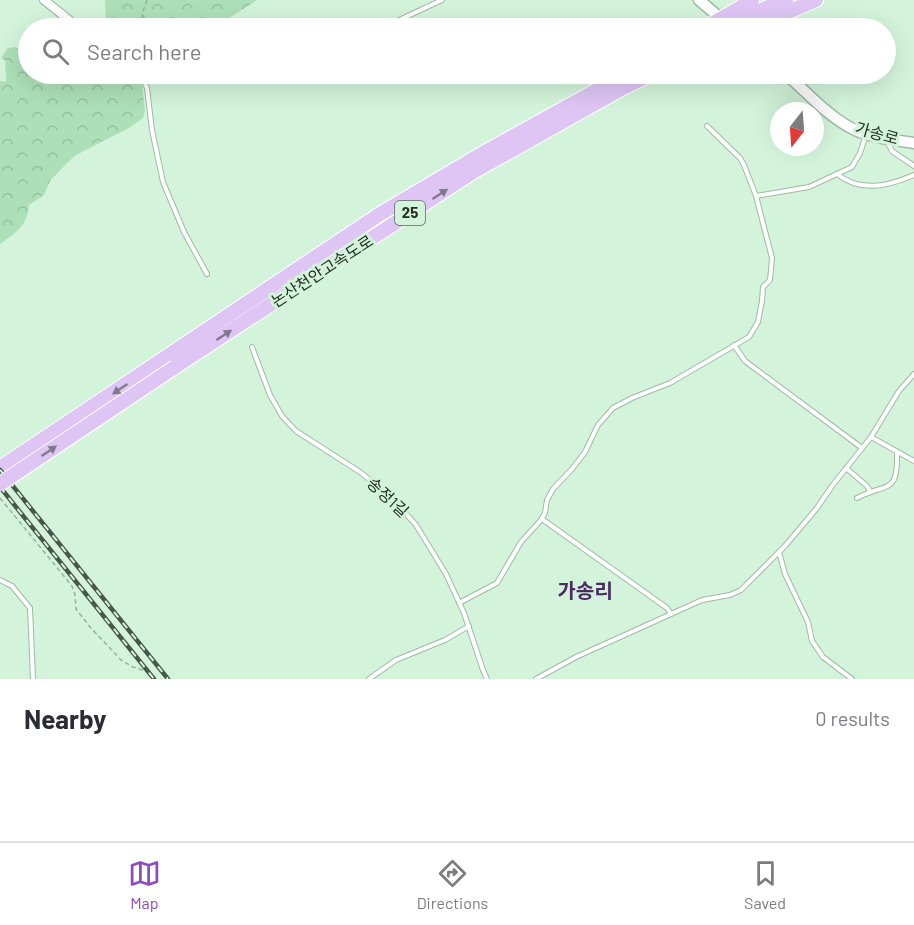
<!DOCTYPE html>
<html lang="en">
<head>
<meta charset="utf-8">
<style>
  body { margin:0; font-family:Barlow,"Noto Sans KR",sans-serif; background:#f2f2f3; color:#2b2b33 }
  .compass { position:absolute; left:770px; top:102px; width:54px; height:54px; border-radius:50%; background:#fff; box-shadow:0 6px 24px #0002; rotate:197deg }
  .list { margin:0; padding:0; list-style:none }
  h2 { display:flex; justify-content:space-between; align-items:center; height:78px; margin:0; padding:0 24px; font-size:26px }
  h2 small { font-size:20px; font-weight:400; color:#7c7c81 }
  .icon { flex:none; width:33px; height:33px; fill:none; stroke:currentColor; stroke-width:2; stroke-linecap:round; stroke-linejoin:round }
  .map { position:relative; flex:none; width:914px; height:679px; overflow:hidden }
  .search { position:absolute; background:#fff; box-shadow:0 6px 24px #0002; left:18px; right:18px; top:18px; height:66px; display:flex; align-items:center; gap:15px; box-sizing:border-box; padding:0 21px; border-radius:33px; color:#7c7c81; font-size:22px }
  .sheet { height:162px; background:#fff }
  nav { display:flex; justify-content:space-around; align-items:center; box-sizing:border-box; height:84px; border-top:2px solid #e1e1e2; background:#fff; font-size:16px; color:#7c7c81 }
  nav a { display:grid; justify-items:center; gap:3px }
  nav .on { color:#8e4abe }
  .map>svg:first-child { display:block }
  .forest { fill:url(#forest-crowns) }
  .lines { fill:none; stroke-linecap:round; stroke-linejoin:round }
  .lane-casing { stroke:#9dbba3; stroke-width:6 }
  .street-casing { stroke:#9dbba3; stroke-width:10 }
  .secondary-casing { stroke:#9dbba3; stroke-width:13 }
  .highway-casing { stroke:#fff; stroke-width:16 }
  .path { stroke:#97b19c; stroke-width:1.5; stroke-dasharray:4.5 3; stroke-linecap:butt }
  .lane { stroke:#fff; stroke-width:4 }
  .street { stroke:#fff; stroke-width:8 }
  .secondary { stroke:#fff; stroke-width:10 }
  .highway { stroke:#dec5f4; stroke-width:14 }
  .rail-casing { stroke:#47584b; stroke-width:4.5 }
  .rail { stroke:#d3f4da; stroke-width:2; stroke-dasharray:7; stroke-linecap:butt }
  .highway-bridge-casing { stroke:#fff; stroke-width:16; stroke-linecap:butt }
  .highway-bridge { stroke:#dec5f4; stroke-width:14 }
  .oneway { fill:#807a8c }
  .labels { text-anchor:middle; stroke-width:6; stroke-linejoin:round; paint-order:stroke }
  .shield { fill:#d3f4da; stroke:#576a5b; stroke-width:1.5 }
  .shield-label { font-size:15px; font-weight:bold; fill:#222f25 }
  .street-label { font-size:16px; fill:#222f25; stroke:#d3f4da }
  .quarter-label { font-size:20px; font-weight:bold; fill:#4c2b64; stroke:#d3f4da }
</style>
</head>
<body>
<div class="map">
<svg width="914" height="679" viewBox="0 0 914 679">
  <defs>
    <pattern id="forest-crowns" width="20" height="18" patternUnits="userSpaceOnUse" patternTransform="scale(1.5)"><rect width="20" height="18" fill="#ade0b8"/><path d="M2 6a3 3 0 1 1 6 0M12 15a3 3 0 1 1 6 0" fill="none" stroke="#95c09e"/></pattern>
  </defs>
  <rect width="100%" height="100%" fill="#d3f4da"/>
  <g class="forest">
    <path d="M105 0H257L214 28H106Z"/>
    <path d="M15 47 28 54V74H125L142 85 145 110 143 118 129 128 76 155 67 163 50 181 44 195 29 205C27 226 16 233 0 244V81L6 82C7 74 4 68 6 61L1 58 8 48Z"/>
  </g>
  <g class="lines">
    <defs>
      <g id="lane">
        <path d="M382 28 442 0"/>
        <path d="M707 126 740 158 744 165 756 196 809 187 852 167 860 153 866 135"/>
        <path d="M887 141 892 151 914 166"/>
        <path d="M837 174C861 193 888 186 914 175"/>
        <path d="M207 274 184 232 163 182 152 130 147 88 142 77 153 75 267 79 287 74"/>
        <path d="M734 345 745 361 862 448"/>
        <path d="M252 347 270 395 282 416 296 431 360 472 391 497 416 525 446 574 464 613 483 670 487 679"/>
        <path d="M871 437 914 461"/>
        <path d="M846 468 867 486 870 491"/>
        <path d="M857 498C888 482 898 495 897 452"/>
        <path d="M542 519 667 608 671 614"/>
        <path d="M779 552 785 574 808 622 812 641 823 657 852 679"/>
        <path d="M0 580 12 586 30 608 33 679"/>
        <path d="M459 603 497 583 521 542 541 520 545 513 547 500 553 489 572 469 585 452 598 425 613 408 632 398 670 383 749 337 758 322 762 301 763 287 770 280 772 258 756 196"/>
        <path d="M369 679 396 660 445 640 469 626"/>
        <path d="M536 679 576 657 702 600 730 595 741 590 785 546 817 508 832 486 871 437 899 391 914 374"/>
      </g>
      <g id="street">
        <path d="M44 0 79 28"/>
        <path d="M134 74 142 77"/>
      </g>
      <g id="secondary">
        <path d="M699 0 726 23"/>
        <path d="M786 74C808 93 828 117 855 130 872 138 895 140 914 143"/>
      </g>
      <g id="highway">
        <path d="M741 7 752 0"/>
        <path d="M751 14 786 0"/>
        <path d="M750 28 816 0"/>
        <path d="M175 367 473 172 623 88 652 74"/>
        <path d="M0 468 380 214 485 152 597 90 629 74"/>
      </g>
    </defs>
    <use href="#lane" class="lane-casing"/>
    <use href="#street" class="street-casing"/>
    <use href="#secondary" class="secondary-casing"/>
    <use href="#highway" class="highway-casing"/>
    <g class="path">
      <path d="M147 0 142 14 148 25V28"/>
      <path d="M0 498 72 586 75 595 76 609 90 627 121 660 133 667 151 673 156 679"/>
    </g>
    <use href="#lane" class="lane"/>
    <use href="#street" class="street"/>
    <use href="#secondary" class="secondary"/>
    <use href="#highway" class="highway"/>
    <defs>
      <g id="rail">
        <path d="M0 470 168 679"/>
        <path d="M0 487 154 679"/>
      </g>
    </defs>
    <use href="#rail" class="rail-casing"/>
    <use href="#rail" class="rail"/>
    <defs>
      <g id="highway-bridge">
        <path d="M705 28 741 7"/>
        <path d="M720 28 751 14"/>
        <path d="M0 484 175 367"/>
      </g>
    </defs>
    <use href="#highway-bridge" class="highway-bridge-casing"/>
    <use href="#highway-bridge" class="highway-bridge"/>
  </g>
  <defs><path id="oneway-solid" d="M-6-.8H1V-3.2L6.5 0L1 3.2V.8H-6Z" transform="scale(1.5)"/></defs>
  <g class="oneway">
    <use href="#oneway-solid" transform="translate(440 194) rotate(-33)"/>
    <use href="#oneway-solid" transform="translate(224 335) rotate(-33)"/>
    <use href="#oneway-solid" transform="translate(120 389) rotate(146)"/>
    <use href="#oneway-solid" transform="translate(49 451) rotate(-34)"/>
  </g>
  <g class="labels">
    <rect class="shield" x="395" y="201" width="30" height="24" rx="4.5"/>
    <g class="shield-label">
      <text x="410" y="218">25</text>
    </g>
    <g class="street-label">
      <text transform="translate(877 133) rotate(16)" y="6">가송로</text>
      <text transform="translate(322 271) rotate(-33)" y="6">논산천안고속도로</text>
      <text transform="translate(388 497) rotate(43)" y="6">송정1길</text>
    </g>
    <g class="quarter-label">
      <text x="585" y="598">가송리</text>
    </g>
  </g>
</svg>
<svg class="compass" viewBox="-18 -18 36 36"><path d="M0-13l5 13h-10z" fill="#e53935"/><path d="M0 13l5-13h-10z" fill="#7c7c81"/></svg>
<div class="search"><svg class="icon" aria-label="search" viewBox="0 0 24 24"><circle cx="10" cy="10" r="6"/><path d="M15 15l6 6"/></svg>Search here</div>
</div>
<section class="sheet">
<h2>Nearby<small>0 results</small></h2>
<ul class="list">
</ul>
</section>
<nav>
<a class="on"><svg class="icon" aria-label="map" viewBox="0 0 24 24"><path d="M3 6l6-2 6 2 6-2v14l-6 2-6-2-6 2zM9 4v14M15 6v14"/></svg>Map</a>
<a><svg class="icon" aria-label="directions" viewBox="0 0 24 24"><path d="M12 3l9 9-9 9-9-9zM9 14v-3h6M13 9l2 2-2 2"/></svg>Directions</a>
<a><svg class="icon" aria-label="saved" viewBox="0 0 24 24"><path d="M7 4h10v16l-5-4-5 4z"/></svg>Saved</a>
</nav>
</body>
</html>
